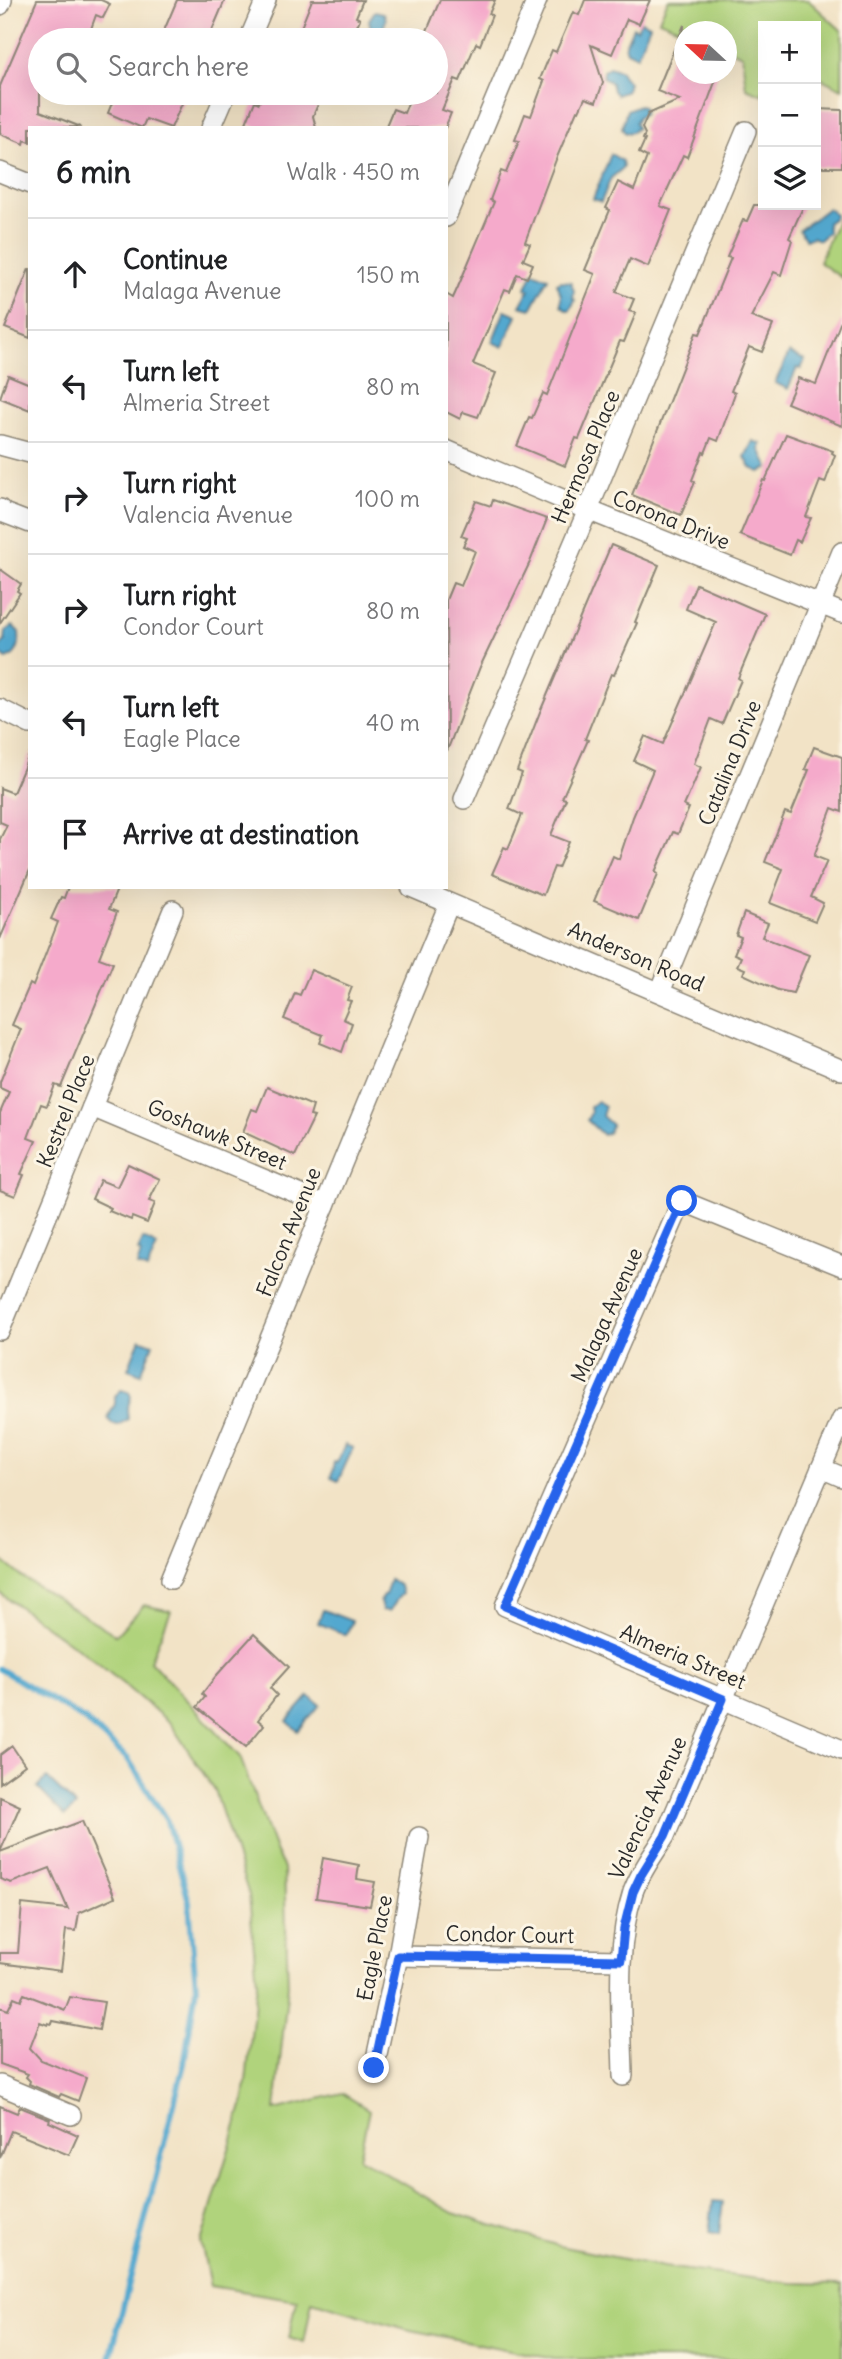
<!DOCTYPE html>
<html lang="en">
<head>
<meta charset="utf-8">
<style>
  body { margin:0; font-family:Delius,sans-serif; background:#f2f2f2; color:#202124 }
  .controls { position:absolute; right:21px; top:21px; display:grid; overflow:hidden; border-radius:0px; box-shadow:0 7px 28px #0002 }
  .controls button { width:63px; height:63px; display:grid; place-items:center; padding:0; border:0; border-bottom:2px solid #e0e0e0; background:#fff; color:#202124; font:35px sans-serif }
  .compass { position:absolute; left:674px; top:21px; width:63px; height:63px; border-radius:50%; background:#fff; box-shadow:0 7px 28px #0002; rotate:292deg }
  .stop { position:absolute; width:21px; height:21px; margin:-16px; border:5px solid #2563eb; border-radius:50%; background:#fff }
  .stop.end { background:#2563eb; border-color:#fff; box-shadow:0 2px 7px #0008 }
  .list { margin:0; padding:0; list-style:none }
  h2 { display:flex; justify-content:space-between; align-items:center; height:91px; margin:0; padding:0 28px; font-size:30px }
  h2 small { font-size:23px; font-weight:400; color:#757577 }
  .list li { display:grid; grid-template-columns:46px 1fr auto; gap:21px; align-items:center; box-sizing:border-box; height:112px; padding:0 28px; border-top:2px solid #e0e0e0 }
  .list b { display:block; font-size:26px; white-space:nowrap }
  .list p { margin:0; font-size:23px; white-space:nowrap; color:#757577 }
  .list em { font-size:23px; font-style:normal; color:#757577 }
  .icon { flex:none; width:38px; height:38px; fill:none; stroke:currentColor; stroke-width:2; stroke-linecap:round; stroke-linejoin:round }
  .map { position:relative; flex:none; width:842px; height:2359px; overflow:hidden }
  .search { position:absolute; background:#fff; box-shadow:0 7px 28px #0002; left:28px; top:28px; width:420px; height:77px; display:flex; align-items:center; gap:18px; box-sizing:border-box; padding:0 24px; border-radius:38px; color:#757577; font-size:26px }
  .panel { position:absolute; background:#fff; box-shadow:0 7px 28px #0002; left:28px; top:126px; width:420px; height:763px; border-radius:0px }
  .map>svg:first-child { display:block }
  .green { fill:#b0d37b; stroke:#6e7f53; stroke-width:2 }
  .water { fill:#53a8cf; stroke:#3f6a7d; stroke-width:2 }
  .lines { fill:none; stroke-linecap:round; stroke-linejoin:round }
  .stream { stroke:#53a8cf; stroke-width:6 }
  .building { fill:#f5aacb }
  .minor-casing { stroke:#8e8778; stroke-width:22 }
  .minor { stroke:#fff; stroke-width:19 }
  .route { stroke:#2563eb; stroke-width:9 }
  .labels { text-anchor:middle; stroke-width:6; stroke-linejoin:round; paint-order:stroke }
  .street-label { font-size:21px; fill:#2b2b2b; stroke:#fcf5e5 }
</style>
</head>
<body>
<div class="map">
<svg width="842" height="2359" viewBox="0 0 842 2359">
  <rect width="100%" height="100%" fill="#fcf5e5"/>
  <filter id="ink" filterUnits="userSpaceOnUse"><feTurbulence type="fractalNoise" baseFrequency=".0143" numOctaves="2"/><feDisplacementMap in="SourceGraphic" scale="14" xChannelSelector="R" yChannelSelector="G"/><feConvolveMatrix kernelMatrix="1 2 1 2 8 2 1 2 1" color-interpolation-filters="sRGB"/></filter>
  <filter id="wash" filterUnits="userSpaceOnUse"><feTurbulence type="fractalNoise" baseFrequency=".00686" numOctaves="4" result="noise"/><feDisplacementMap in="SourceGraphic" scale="28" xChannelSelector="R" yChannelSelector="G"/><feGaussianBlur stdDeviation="1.57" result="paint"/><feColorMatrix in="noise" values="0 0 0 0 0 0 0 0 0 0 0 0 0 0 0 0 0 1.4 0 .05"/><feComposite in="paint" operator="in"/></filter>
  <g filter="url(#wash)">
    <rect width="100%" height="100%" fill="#f2e3c6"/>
    <g class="green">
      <path d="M668 0H808L842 31V89L818 77 816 78V26H763V95L746 88 742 55 727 48 726 32 686 31 659 20Z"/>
      <path d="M842 210V278L819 262Z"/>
      <path d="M0 1559 22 1577 116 1635 144 1605 171 1611 150 1661 240 1757 276 1853 284 1868 288 1985 275 2110 342 2093 369 2110 359 2158 453 2213 559 2246 664 2267 791 2283 842 2284V2359H554L406 2329 312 2301 304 2343 289 2338 297 2300 210 2286 201 2242 244 2099 257 1983 249 1895 215 1791 170 1723 94 1660 0 1593Z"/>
    </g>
    <g class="water">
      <path d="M375 11 384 13 386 20 379 40H366V34L371 29 369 20Z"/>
      <path d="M641 21 650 25 637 56 627 51 625 45 633 27 637 29Z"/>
      <path d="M609 67 621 71 623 77 629 82 627 90 617 95 613 91 611 83 603 77V71Z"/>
      <path d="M639 105 643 107 644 113 638 117 635 123 637 128 632 132 625 133 622 128 627 110Z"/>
      <path d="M611 154 622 161 623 168 611 178 601 202 593 199Z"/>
      <path d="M828 208 835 215 834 218 827 223 828 232 819 240 812 237 806 240 799 230Z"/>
      <path d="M533 272 548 278 531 309 520 306 529 290 526 288Z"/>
      <path d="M561 281 571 282 574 291 573 299 575 300 570 310H567L561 305V295L557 283Z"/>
      <path d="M505 310 517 315 503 347 492 342Z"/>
      <path d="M789 353 805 360 801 369 797 368 788 389 775 383Z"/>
      <path d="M753 441 761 444 760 449 769 468 760 472 751 468 745 457Z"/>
      <path d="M13 626 19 632C20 643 19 654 7 659L0 654V646L5 641 6 631Z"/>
      <path d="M597 1101 605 1106 602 1116 612 1125 608 1133 603 1135 587 1120 591 1113 590 1107Z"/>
      <path d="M143 1239 157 1246 147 1270 137 1266 141 1253 138 1251Z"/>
      <path d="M140 1339 153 1344 141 1374 128 1369Z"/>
      <path d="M121 1390 129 1392 131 1397 127 1409 128 1419 118 1425 112 1424 108 1418 115 1404V1396Z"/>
      <path d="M345 1445 353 1448 338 1481 331 1478 334 1462 337 1463Z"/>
      <path d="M390 1579 400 1586 402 1594C395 1599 395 1606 389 1611L382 1610 380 1602 386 1593Z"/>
      <path d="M323 1610 352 1621 346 1635 318 1623Z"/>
      <path d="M309 1696 320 1705 298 1731 287 1721Z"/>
      <path d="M47 1778 76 1806 65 1816 37 1787Z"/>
      <path d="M713 2201 723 2202 719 2234 709 2232Z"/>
    </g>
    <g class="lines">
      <path class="stream" d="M0 1669 85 1720 128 1759 167 1821 189 1902 196 1988 184 2064 110 2359"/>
    </g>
    <g id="blocks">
      <g class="building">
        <path d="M37 0H101L110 4 103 18 96 15 87 40H40V111L81 127 30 128V142L25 140 24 144 0 134V86Z"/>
        <path d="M177 0H225L208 40H160Z"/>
        <path d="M312 0H363L356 17 360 19 351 40H296Z"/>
        <path d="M440 0H495L489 14 492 15 480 45 476 43 460 81 455 79 442 110 451 113 445 128H385L393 109 404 113 412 93H436V40H423Z"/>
        <path d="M585 0H650L639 24 627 19 612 54 591 45 603 83 596 102 585 98 579 111 577 110 557 157 525 242 530 244 523 260 533 264 527 278 517 274 510 291 505 289 473 364 496 373 478 417 463 412 460 419 446 412V294L453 298 458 287 494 202 490 200 501 171 506 173 519 141 515 140 525 114 531 116 544 81 540 79 552 50 556 52 573 12 579 15Z"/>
        <path d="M684 25V74H718L687 157 683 155 660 206 671 210 648 267 630 259 616 292 634 299 629 311 636 313 624 342 620 341 579 439 576 438 565 466 517 446 529 417 532 418 543 393 547 395 595 274 585 270 610 210 606 208 618 182 634 190 647 157 639 153 645 140 643 139 645 134 642 128 648 114 680 100 657 91Z"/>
        <path d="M116 93H169L184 99 171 128 146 119 142 128 108 113Z"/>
        <path d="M263 93H323L313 116 316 128H258L246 123 255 101 259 103Z"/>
        <path d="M816 109 842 110V167H816Z"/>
        <path d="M754 205H804L789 238 792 240 781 275 774 272 751 317 773 325 762 352 749 347 731 391 735 393 718 441 711 438 705 453 703 452 692 480 695 482 681 515 632 495 696 333 700 334 731 258 727 257 743 220 747 221Z"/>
        <path d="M29 269H30V338L5 328Z"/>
        <path d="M841 321H842V426L787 403 798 378 816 384Z"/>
        <path d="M8 375 30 384V410L0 398Z"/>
        <path d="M786 434 833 451 832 453 835 455 825 483 820 481 806 517 811 518 800 542 796 540 790 555 740 535 763 480 765 481Z"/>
        <path d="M493 500 547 519 530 562 480 667 447 751 446 600 453 583 461 586 475 551 463 546 467 538 461 536 476 501 491 506Z"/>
        <path d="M611 545 659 565 635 622 637 623 614 675 611 674 585 739 588 740 562 798 566 799 551 835 569 842 558 868 554 867 543 895 492 874 504 847 508 849 522 815 509 809 522 773 517 771 540 712Z"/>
        <path d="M0 569 21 584 17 591 20 593 0 623Z"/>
        <path d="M696 584 765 614 738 678 741 680 722 724 711 719 694 764 701 767 684 806 689 808 678 834 673 832 655 872 658 874 639 920 594 901 613 856 619 859 633 817 653 770 634 761 645 736 663 744 716 622 686 609Z"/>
        <path d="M814 747 842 757V812L832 808 814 856 827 861 811 897 823 903 815 921 770 903 783 869 765 862 785 812 791 814 809 770 805 769Z"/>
        <path d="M30 753V870L0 939V839L7 825 0 822V788L13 793Z"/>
        <path d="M68 887H118L109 909 117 912 99 958 113 963 61 1087 55 1085 47 1106 41 1104 28 1138 36 1141 21 1174 24 1175 15 1196 0 1190V1113L9 1092 0 1088V1082L21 1029 12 1025 30 984 33 986 58 922 51 919 61 897 64 898Z"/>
        <path d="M744 913 768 923 762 937 809 955 793 993 778 990 743 974 745 969 737 966 741 957 734 954 741 937 736 935Z"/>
        <path d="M311 970 352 987 347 1000 351 1001 343 1019 352 1023 342 1052 320 1043 323 1035 284 1019 295 993 300 995Z"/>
        <path d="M267 1087 313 1106 310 1116 314 1117 295 1156 243 1132 252 1109 257 1111Z"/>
        <path d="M128 1164 160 1179 149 1201 155 1203 147 1223 132 1217 131 1220 109 1211 111 1208 92 1199 100 1180 117 1187Z"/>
        <path d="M254 1634 289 1667 270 1688 277 1695 258 1720 264 1725 246 1747 197 1707 205 1697 202 1694 216 1676Z"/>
        <path d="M12 1746 25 1765 0 1783V1755Z"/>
        <path d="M0 1797 20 1806 0 1852 82 1821 115 1897 79 1913 76 1931 66 1930 61 1971 0 1963V1953H18L22 1904 68 1909 50 1868 11 1883 0 1879Z"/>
        <path d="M323 1858 359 1865 357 1879 375 1882 370 1906 316 1898Z"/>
        <path d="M24 1994 65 2010 70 1997 104 2002 99 2030 53 2021 52 2024 48 2023V2025L40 2022 30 2048 41 2060 86 2078 78 2101 61 2094 59 2097 29 2084 30 2081 26 2077 28 2074 0 2064V2007L8 2010 14 1997 21 2000Z"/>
        <path d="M0 2106 17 2113 20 2107 50 2119 49 2122 78 2135 69 2155 11 2131 0 2158Z"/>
      </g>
    </g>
  </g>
  <g filter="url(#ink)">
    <use href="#blocks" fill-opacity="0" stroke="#8e8778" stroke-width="2"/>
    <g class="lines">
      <defs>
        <g id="minor">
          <path d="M0 5 2 0"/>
          <path d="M249 40 266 0"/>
          <path d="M211 128 226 93"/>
          <path d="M0 172 30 184"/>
          <path d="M446 217 537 0"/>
          <path d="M0 445 30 453"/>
          <path d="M446 450 588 510 842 613"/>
          <path d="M0 509 4 513 30 523"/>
          <path d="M0 709 30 724"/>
          <path d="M464 799 588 510 746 131"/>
          <path d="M411 887 842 1070"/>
          <path d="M660 992 842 552"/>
          <path d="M92 1107 325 1205"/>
          <path d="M842 1266 682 1201 505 1606 842 1750"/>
          <path d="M0 1330 173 910"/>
          <path d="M821 1468 842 1477"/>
          <path d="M171 1579 449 904"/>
          <path d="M398 1956 621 1960"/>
          <path d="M374 2068 398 1956 419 1837"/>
          <path d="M623 2076C622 2015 614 1951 633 1892 640 1872 654 1854 665 1836L842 1419"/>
          <path d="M0 2085 71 2115"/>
        </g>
      </defs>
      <use href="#minor" class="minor-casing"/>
      <use href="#minor" class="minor"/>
    </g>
  </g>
  <g class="lines" filter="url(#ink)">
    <path class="route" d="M374 2068 398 1956 621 1960 624 1928 633 1892 641 1875 665 1836 723 1699 505 1606 682 1201"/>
  </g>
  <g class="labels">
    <g class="street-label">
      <text transform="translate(586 457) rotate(-67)" y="7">Hermosa Place</text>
      <text transform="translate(671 520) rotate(22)" y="7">Corona Drive</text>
      <text transform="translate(730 763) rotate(-68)" y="7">Catalina Drive</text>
      <text transform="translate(636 957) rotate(23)" y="7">Anderson Road</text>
      <text transform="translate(66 1111) rotate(-68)" y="7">Kestrel Place</text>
      <text transform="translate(217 1135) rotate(23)" y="7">Goshawk Street</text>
      <text transform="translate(289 1232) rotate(-68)" y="7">Falcon Avenue</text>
      <text transform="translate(607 1315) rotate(-66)" y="7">Malaga Avenue</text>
      <text transform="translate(683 1657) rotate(23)" y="7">Almeria Street</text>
      <text transform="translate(648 1808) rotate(-65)" y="7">Valencia Avenue</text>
      <text transform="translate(510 1935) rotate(1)" y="7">Condor Court</text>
      <text transform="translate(375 1948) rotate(-79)" y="7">Eagle Place</text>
    </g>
  </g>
</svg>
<div class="controls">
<button>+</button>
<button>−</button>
<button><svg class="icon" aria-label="layers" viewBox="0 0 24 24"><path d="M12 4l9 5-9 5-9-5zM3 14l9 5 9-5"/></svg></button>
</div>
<svg class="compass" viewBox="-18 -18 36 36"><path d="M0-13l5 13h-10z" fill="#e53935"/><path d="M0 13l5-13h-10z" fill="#757577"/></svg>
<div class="stop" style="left:682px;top:1201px"></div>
<div class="stop end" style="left:374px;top:2068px"></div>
<div class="search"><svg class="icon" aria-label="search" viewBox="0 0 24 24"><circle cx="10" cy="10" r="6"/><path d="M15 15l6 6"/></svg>Search here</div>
<section class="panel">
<h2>6 min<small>Walk · 450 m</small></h2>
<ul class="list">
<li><svg class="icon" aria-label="ahead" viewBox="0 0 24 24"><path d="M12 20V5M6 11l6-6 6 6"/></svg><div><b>Continue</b><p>Malaga Avenue</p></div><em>150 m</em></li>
<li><svg class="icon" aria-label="left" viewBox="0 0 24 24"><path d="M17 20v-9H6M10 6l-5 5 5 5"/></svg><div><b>Turn left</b><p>Almeria Street</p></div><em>80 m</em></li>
<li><svg class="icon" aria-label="right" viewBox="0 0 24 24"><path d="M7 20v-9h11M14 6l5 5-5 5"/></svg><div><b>Turn right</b><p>Valencia Avenue</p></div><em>100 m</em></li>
<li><svg class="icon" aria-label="right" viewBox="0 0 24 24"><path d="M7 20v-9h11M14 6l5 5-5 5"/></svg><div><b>Turn right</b><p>Condor Court</p></div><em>80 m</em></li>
<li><svg class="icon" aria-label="left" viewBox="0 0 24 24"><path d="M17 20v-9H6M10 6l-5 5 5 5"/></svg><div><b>Turn left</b><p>Eagle Place</p></div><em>40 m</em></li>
<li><svg class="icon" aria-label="arrive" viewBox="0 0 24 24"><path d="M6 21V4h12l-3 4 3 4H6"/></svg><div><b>Arrive at destination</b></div></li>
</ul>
</section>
</div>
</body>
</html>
